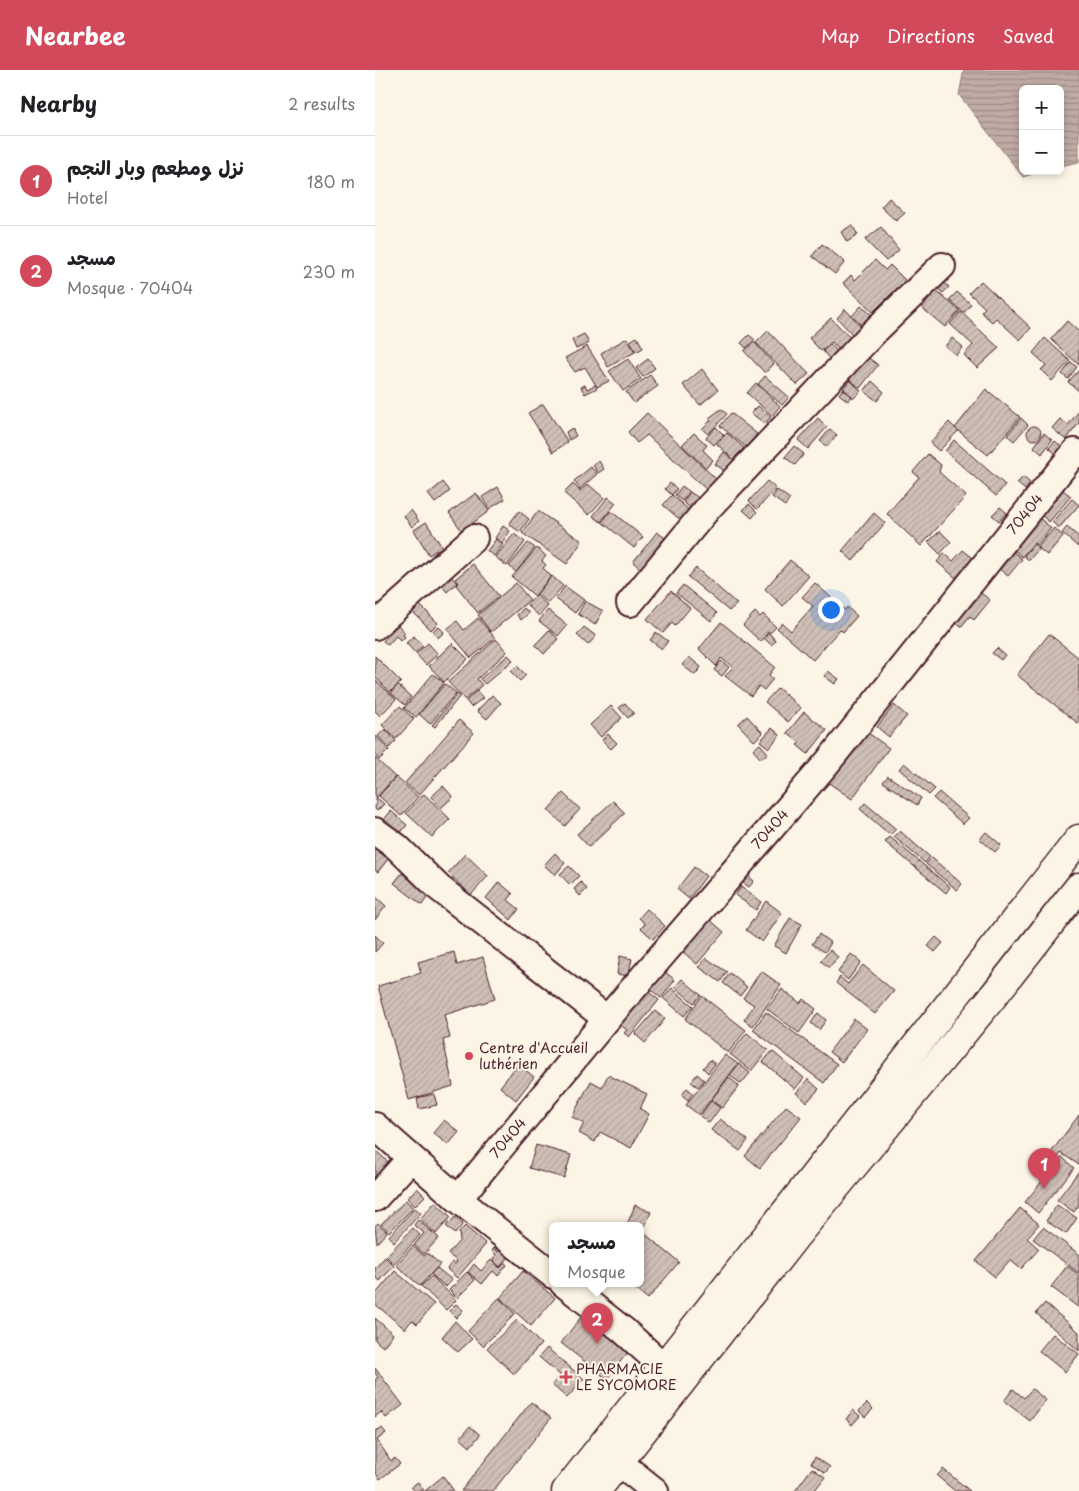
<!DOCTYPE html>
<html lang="en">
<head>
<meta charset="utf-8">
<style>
  body { margin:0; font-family:"Playpen Sans","Playpen Sans Arabic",sans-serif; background:#f2f2f2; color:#202124 }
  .controls { position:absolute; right:15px; top:15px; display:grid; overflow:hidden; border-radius:8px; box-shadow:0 2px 8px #0003 }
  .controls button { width:45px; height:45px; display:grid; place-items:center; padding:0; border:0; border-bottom:1px solid #e0e0e0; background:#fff; color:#202124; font:25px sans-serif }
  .you { position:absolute; left:455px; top:539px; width:18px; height:18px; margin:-12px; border:4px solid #fff; border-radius:50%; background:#1a73e8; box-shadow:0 0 0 8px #1a73e833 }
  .badge { display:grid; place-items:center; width:32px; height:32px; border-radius:50%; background:#d1495b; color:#fff; font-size:16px; font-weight:700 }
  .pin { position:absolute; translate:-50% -41px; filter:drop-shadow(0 1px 2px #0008) }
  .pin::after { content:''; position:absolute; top:26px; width:18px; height:15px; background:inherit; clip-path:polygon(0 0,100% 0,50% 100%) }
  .popup { position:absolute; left:174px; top:1152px; width:95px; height:65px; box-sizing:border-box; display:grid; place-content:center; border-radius:8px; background:#fff; filter:drop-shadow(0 1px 4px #0005); font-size:16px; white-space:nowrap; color:#757577 }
  .popup b { font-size:19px; color:#202124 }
  .popup::after { content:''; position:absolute; left:50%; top:100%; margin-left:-10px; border:10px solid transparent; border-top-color:#fff }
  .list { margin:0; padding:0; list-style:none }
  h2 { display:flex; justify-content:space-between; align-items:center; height:65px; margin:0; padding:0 20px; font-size:21px }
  h2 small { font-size:16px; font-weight:400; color:#757577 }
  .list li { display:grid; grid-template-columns:32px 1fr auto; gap:15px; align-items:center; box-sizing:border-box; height:90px; padding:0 20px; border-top:1px solid #e0e0e0 }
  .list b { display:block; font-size:19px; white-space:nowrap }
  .list p { margin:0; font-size:16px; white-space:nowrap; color:#757577 }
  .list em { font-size:16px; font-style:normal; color:#757577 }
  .map { position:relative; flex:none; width:704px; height:1421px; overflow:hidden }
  header { display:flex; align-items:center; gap:30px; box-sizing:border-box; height:70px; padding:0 25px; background:#d1495b; color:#fff }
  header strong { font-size:24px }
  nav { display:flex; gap:28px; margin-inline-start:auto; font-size:18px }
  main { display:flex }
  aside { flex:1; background:#fff }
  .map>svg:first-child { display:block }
  .water { fill:url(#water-rules); stroke:#917474 }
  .building { fill:url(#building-hatch); stroke:#4a1f2b }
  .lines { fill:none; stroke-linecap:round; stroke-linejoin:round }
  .minor-casing { stroke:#4a1f2b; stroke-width:30 }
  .major-casing { stroke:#4a1f2b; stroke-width:31 }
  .minor { stroke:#fcf5e5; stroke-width:26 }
  .major { stroke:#fcf5e5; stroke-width:28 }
  .poi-dot { fill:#d1495b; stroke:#fcf5e5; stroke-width:2 }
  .labels { text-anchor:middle; stroke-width:4; stroke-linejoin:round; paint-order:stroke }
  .street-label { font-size:14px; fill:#4a1f2b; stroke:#fcf5e5 }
  .poi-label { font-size:14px; fill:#4a1f2b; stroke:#fcf5e5; text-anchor:start }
</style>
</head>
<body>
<header>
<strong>Nearbee</strong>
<nav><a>Map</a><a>Directions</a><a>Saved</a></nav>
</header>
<main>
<aside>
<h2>Nearby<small>2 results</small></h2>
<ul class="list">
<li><span class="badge">1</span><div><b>نزل ومطعم وبار النجم</b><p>Hotel</p></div><em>180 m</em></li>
<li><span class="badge">2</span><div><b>مسجد</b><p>Mosque · 70404</p></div><em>230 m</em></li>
</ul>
</aside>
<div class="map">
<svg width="704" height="1421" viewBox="0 0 704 1421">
  <defs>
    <pattern id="water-rules" width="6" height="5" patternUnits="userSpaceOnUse" patternTransform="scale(1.25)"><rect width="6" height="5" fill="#c0aca5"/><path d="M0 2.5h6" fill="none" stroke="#9e8b87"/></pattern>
    <pattern id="building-hatch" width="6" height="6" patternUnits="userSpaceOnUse" patternTransform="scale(1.25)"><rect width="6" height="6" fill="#cfc0b7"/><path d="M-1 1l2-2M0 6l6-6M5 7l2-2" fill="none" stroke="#b3a59e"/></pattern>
  </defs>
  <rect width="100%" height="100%" fill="#fcf5e5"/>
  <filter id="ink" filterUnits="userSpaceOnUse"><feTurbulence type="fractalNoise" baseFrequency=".02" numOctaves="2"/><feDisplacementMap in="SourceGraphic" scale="10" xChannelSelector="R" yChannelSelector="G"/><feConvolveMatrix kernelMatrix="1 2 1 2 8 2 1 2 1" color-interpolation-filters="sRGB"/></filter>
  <g filter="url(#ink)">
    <path class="water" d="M589 0H704V92L685 96V19H648V101H668L648 107 584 25Z"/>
    <g class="building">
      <path d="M514 128 530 143 521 151 506 137Z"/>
      <path d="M477 155 483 165 472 172 466 162Z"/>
      <path d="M506 157 524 180 511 191 490 170Z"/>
      <path d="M447 174 470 192 460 204 437 186Z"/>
      <path d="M500 190 510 200 515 195 530 210 498 242 468 213 476 205 480 210Z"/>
      <path d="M566 209 574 217 568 223 559 216Z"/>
      <path d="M606 211 656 258 645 270 621 248 617 252 606 242 610 238 594 223Z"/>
      <path d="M561 221 585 241 570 257 547 238Z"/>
      <path d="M582 222 596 234 589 243 574 230Z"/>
      <path d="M486 236 497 245 488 256 477 246Z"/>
      <path d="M470 239 487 257 478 265 462 248Z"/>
      <path d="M586 242 624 278 602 298 589 285 598 275 575 254Z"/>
      <path d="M456 248 479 272 467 283 457 272 446 281 434 268Z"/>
      <path d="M692 251 704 262V295L676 269Z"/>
      <path d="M393 261 434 304 422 315 381 273Z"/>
      <path d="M209 264 214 273 201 279 197 270Z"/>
      <path d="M374 265 380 270 371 278 366 273Z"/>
      <path d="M262 267 268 278 261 282 255 271Z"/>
      <path d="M252 268 260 282 233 297 226 283Z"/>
      <path d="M577 268 588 277 581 285 570 276Z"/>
      <path d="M670 268 695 291 677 311 666 300 671 295 658 283Z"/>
      <path d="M379 272 399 294 390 303 369 281Z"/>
      <path d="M456 274 464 284 456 291 448 281Z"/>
      <path d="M212 276 234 311 222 317 210 297 200 302 190 288Z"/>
      <path d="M491 286 503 295 485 318 473 308Z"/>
      <path d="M253 289 266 309 248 321 234 301Z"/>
      <path d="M273 289 280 298 268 307 261 298Z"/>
      <path d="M696 292 702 297 693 309 687 304Z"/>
      <path d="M327 299 343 320 325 335 308 315Z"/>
      <path d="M704 300V321L693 312Z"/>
      <path d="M275 305 283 316 259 333 251 322Z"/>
      <path d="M390 306 414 327 407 335 383 314Z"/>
      <path d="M475 310 486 321 479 328 468 318Z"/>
      <path d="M497 311 509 322 502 331 489 321Z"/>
      <path d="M381 313 405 336 397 346 372 323Z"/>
      <path d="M210 315 212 319 220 315 222 318 210 324 206 317Z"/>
      <path d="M468 319 477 327 473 331 464 324Z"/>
      <path d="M611 319 645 347 613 385 580 358Z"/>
      <path d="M168 334 193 372 178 382 153 343Z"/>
      <path d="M383 336 396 347 390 354 376 343Z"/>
      <path d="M346 339 352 344 333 364 327 359 336 350 334 348Z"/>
      <path d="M704 341V353L691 370 677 358 685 349 693 355Z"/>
      <path d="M272 343 343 411 333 421 272 365 262 373 253 362Z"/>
      <path d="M356 343 382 364 371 377 345 356Z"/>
      <path d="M443 348 452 357 433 379 423 370Z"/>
      <path d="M646 348 653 355 639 371 632 365Z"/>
      <path d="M574 352 583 361 564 381 555 373Z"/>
      <circle cx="659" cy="363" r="7"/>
      <path d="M341 357 349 365 339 375 331 368Z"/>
      <path d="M197 358 201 366 194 370 191 362Z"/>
      <path d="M455 359 462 365 452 377 445 371Z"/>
      <path d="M319 363 332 375 328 380 338 390 331 398 307 375Z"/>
      <path d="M352 363 369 378 358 389 342 374Z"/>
      <path d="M669 363 677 370 667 384 659 377Z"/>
      <path d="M579 370 630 415 621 426 570 381Z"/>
      <path d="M680 371 688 378 682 385 674 378Z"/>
      <path d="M419 376 429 384 420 395 410 387Z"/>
      <path d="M349 382 360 391 351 402 340 394Z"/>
      <path d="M553 384 566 395 564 402 591 426 546 476 512 444 544 407 538 402Z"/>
      <path d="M224 391 229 399 223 403 218 395Z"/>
      <path d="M216 397 222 404 205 419 199 411Z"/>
      <path d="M648 407 655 413 650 420 642 413Z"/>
      <path d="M392 411 401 419 382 439 374 431Z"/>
      <path d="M68 412 75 421 60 433 53 424Z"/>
      <path d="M295 413 302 419 297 425 290 419Z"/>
      <path d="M198 414 205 421 213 414 229 428 214 445 189 423Z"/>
      <path d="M307 416 315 422 307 431 300 425Z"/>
      <path d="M123 417 130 429 114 439 107 427Z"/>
      <path d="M685 418 696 426 674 452 664 443Z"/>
      <path d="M402 420 415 429 410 436 397 427Z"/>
      <path d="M315 422 328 431 320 442 308 432Z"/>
      <path d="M101 423 114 441 87 461 74 443Z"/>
      <path d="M297 425 317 443 309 453 288 435Z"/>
      <path d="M233 427 241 433 226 452 218 446Z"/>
      <path d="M697 429 704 435 684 458 677 452Z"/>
      <path d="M374 434 382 442 377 448 368 440Z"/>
      <path d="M625 437 632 443 624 451 617 445Z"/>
      <path d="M36 440 44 451 37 457 29 446Z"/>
      <path d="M144 441 154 449 145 462 134 454Z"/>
      <path d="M163 441 207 471 192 494 147 463Z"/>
      <path d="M236 441 268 467 259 478 227 452Z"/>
      <path d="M499 443 510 453 478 491 467 481Z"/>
      <path d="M662 446 676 458 662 475 659 473 647 487 636 477Z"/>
      <path d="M51 452 67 477 54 485 39 460Z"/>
      <path d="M128 456 135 461 127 473 120 468Z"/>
      <path d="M692 457 704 467 703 477 687 463Z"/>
      <path d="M679 458 688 466 672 485 662 477Z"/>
      <path d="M565 461 576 472 565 484 553 472Z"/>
      <path d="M282 462 293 470 268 501 258 492Z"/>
      <path d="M139 464 150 472 132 496 120 487Z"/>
      <path d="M121 469 128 474 119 486 112 481Z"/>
      <path d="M153 473 160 478 141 502 134 496Z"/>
      <path d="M659 474 664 479 654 490 649 486Z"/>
      <path d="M162 478 171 486 167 491 171 495 168 498 176 506 160 526 137 507Z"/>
      <path d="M588 480 598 488 581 508 562 492 569 483 578 491Z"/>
      <path d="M636 480 647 489 633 506 622 497Z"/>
      <path d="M415 490 434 506 408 536 390 519Z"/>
      <path d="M98 494 124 526 103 543 81 515 83 513 80 509Z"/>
      <path d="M321 498 362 534 354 541 313 507Z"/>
      <path d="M75 505 82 513 72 522 65 513Z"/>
      <path d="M177 506 188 516 173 533 162 524Z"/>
      <path d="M141 513 155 530 116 562 103 545Z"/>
      <path d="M440 513 470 540 472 537 482 546 468 562 465 559 438 590 402 558 407 553 416 561 438 536 427 527Z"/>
      <path d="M308 515 342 543 336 551 301 523Z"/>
      <path d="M190 516 209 530 200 543 181 529Z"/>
      <path d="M602 520 615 530 599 550 595 546 586 557 578 550Z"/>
      <path d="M296 521 315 538 300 556 297 553 288 563 272 549Z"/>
      <path d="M161 525 173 536 164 546 152 535Z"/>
      <path d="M210 531 228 541 220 555 203 544Z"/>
      <path d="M45 535 63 553 56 560 38 542Z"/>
      <path d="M149 538 154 543 146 550 142 545Z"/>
      <path d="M173 540 192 555 183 566 164 551Z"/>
      <path d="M380 542 385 547 388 544 401 557 396 562H393L386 572 368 555Z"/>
      <path d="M103 548 120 568 96 588 72 559 82 551 89 560Z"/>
      <path d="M346 552 400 597 394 605 398 609 389 620 384 616 376 626 350 606 358 597 346 588 341 596 324 579Z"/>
      <path d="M23 555 30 563 28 564 30 567 26 571 21 566 13 575 8 571Z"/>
      <path d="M63 556 69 562 63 568 57 562Z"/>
      <path d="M209 557 221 566 213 575 202 565Z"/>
      <path d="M174 560 183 569 169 584 160 575Z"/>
      <path d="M281 562 293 571 287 579 275 570Z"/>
      <path d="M394 563 401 571 396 575 389 568Z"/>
      <path d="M674 564 704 588V654L642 605Z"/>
      <path d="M39 566 48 576 40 583 31 573Z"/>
      <path d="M121 569 132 582 102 609 107 615 90 630 73 612Z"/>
      <path d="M53 573 63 584 51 595 41 584Z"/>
      <path d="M77 573 93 589 69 612 54 596Z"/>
      <path d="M622 578 630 585 626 590 617 583Z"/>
      <path d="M133 585 138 590 110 614 105 609Z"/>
      <path d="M0 586 26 612 15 622 0 607Z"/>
      <path d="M314 587 326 597 320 605 307 595Z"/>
      <path d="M346 591 354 597 347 606 339 600Z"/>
      <path d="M142 596 151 605 145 611 136 602Z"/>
      <path d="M453 601 464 609 460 614 449 606Z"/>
      <path d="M58 604 69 613 41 647 29 638Z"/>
      <path d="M0 610 21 629 5 646 0 641Z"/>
      <path d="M70 614 81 623 55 654 44 644Z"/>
      <path d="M23 615 36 627 30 635 16 623Z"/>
      <path d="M403 618 426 638 413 652 390 632Z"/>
      <path d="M102 621 108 628 96 637 91 631Z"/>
      <path d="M82 624 85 626 60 657 57 655Z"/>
      <path d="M117 625 126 633 112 649 102 641Z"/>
      <path d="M250 633 259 643 253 648 244 638Z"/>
      <path d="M519 635 532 646 514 667 502 657Z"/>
      <path d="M25 636 39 649 21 669 7 655Z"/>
      <path d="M236 636 247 648 226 667 215 655Z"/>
      <path d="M429 642 452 660 433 684 422 675 425 673 412 663Z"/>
      <path d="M372 646 388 663 379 671 363 654Z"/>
      <path d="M84 650 99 663 44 725 30 713Z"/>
      <path d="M485 657 514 678 477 729 448 709Z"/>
      <path d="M397 658 405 665 394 678 385 671Z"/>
      <path d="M10 659 21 671 14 678 3 666Z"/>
      <path d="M233 664 242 673 236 679 227 670Z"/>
      <path d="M0 665 14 680 4 690 0 685Z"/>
      <path d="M385 674 393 683 386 689 378 680Z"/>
      <path d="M0 688 20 707 2 727 0 725Z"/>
      <path d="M529 693 560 719 554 725 524 699Z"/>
      <path d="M513 706 546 728 542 735 508 712Z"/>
      <path d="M21 707 43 727 26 746 4 726Z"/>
      <path d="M68 716 78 727 66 738 56 727Z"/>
      <path d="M564 722 594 748 588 754 558 728Z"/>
      <path d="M188 723 205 739 190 756 173 740Z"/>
      <path d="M49 724 75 749 57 767 31 743Z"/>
      <path d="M1 727 9 734 2 741 0 739Z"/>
      <path d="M238 731 250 743 214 777 202 764Z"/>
      <path d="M490 733 521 759 515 765 485 739Z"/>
      <path d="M16 741 32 755 23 766 7 752Z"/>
      <path d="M525 761 555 787 550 793 519 767Z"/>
      <path d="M611 762 626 775 620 782 605 769Z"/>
      <path d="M515 767 575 817 571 823 510 772Z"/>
      <path d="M0 778 13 789 3 802 0 800Z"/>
      <path d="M180 783 190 793 180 805 169 795Z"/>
      <path d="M90 784 113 806 96 825 73 803Z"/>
      <path d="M557 788 587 814 582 820 551 794Z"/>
      <path d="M194 796 204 806 195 815 185 804Z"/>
      <path d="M319 797 331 806 314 829 302 819Z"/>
      <path d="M27 803 54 825 47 835 19 813Z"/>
      <path d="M372 805 379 811 374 817 367 812Z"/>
      <path d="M124 812 138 824 133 830 144 839 136 850 111 828Z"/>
      <path d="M206 812 212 819 205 826 199 819Z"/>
      <path d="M366 817 386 832 381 840 360 825Z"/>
      <path d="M0 826 11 836 0 850Z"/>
      <path d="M391 831 407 843 387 872 371 860Z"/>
      <path d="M272 839 290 856 278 869 266 858 270 854 264 848Z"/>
      <path d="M415 848 427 854 411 883 399 876Z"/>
      <path d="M334 849 349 862 322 894 307 881Z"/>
      <path d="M444 864 456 873 450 882 437 874Z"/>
      <path d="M0 865 8 873 0 882Z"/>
      <path d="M561 867 568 873 560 882 553 876Z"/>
      <path d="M455 880 463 887 454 898 446 891Z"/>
      <path d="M79 882 82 895 108 887 120 929 69 945 75 968 68 970 78 1016 34 1030 3 916 46 903 43 892Z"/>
      <path d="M476 884 486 892 473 910 463 902Z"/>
      <path d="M245 886 257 889 253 906 242 904Z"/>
      <path d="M331 888 352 902 345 912 324 897Z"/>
      <path d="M488 895 519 921 500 944 461 913 465 907 473 914Z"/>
      <path d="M289 901 300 910 286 928 275 919Z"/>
      <path d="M386 901 406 915 378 956 369 950 379 935 368 928Z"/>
      <path d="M355 903 372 917 365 926 348 913Z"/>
      <path d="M307 909 326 925 319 933 300 917Z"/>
      <path d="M297 918 318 936 309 946 288 928Z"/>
      <path d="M407 919 425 933 428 929 441 939 424 963 392 939Z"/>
      <path d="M271 920 284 930 254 967 249 963 252 960 244 954Z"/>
      <path d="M327 926 371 960 353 983 310 949Z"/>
      <path d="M280 941 290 949 270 973 260 964Z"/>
      <path d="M391 942 462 994 449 1013 378 960Z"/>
      <path d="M443 943 451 950 444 960 436 953Z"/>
      <path d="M479 949 492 959 467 992 454 982Z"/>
      <path d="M372 963 393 980 376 1001 355 984Z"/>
      <path d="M397 981 429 1008 420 1019 388 992Z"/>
      <path d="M350 985 363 994 324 1045 311 1035Z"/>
      <path d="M335 990 340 994 333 1003 328 998Z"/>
      <path d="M143 994 159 1007 141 1030 125 1017Z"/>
      <path d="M364 994 375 1003 366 1014 355 1005Z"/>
      <path d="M322 1004 329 1010 323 1017 316 1012Z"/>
      <path d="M233 1005 272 1024 265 1039 274 1044 256 1078 225 1062 220 1072 204 1063 209 1053 197 1047 216 1011 227 1017Z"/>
      <path d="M354 1007 364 1016 347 1038 336 1030Z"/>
      <path d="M433 1009 444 1019 432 1032 421 1023Z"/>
      <path d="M312 1018 318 1023 313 1030 307 1025Z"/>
      <path d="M59 1024 62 1035 44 1039 42 1028Z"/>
      <path d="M336 1031 345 1038 334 1053 325 1046Z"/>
      <path d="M411 1036 426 1047 385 1098 370 1086Z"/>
      <path d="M704 1045V1095L686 1083 667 1109 660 1104Z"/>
      <path d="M345 1049 373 1070 365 1081 336 1060Z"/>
      <path d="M69 1050 84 1062 73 1075 58 1063Z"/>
      <path d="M161 1075 196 1085 189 1108 154 1098Z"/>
      <path d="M0 1080 20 1098 0 1120Z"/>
      <path d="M687 1087 699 1098 663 1143 650 1132Z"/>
      <path d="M704 1101V1135L699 1142 682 1130Z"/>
      <path d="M42 1118 50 1126 40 1136 32 1128Z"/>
      <path d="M31 1130 38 1138 14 1162 6 1154Z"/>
      <path d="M60 1132 76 1147 61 1164 45 1149Z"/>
      <path d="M260 1135 276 1142 266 1166V1155H252Z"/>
      <path d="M682 1135 702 1148 691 1164 671 1151Z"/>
      <path d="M40 1138 46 1143 19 1172 14 1166Z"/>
      <path d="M645 1138 664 1154 652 1168 664 1179 646 1199 635 1190 620 1207 601 1191Z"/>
      <path d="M80 1147 88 1154 80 1164 71 1156Z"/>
      <path d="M43 1150 64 1168 49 1184 39 1175 49 1163 39 1155Z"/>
      <path d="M3 1153 12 1162 2 1173 0 1156Z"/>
      <path d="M90 1156 111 1174 82 1208 72 1199 77 1192 80 1194 82 1191 73 1184 85 1170 84 1163Z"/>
      <path d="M668 1157 704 1184V1203L658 1169Z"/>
      <path d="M38 1158 45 1165 19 1194 11 1186Z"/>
      <path d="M270 1164 304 1192 273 1229 253 1213H266V1170Z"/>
      <path d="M38 1176 49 1186 52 1183 65 1194 45 1216 21 1195Z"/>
      <path d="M119 1178 123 1182 125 1179 134 1187 125 1197 118 1190 121 1185 117 1181Z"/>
      <path d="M10 1187 19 1196 5 1211 0 1206V1198Z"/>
      <path d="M116 1190 125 1198 130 1193 132 1195 123 1206 118 1201 107 1214 93 1202 99 1194 106 1201Z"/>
      <path d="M692 1196 704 1205V1238L676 1217Z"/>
      <path d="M62 1198 77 1210 71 1217 56 1204Z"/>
      <path d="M20 1201 59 1234 42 1254 37 1250 30 1259 0 1234V1225Z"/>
      <path d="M148 1201 180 1228 156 1256 125 1228Z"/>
      <path d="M92 1202 100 1210 82 1228 74 1220Z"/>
      <path d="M57 1206 81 1230 71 1240 46 1216Z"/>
      <path d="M124 1228 140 1244 108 1276 93 1261Z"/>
      <path d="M670 1233 704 1262V1281L661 1243Z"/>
      <path d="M81 1234 88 1240 81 1248 74 1241Z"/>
      <path d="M213 1238 259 1274 232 1309 186 1273Z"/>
      <path d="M0 1248 18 1264 8 1277 0 1270Z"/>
      <path d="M142 1250 166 1274 139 1304 112 1278Z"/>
      <path d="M80 1251 97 1269 83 1282 67 1267Z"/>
      <path d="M678 1264 704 1284 690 1302 664 1281Z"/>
      <path d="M172 1278 209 1309 192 1328 177 1315 185 1305 164 1287Z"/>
      <path d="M0 1298 28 1335 11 1348 6 1342 0 1347V1310L3 1307 0 1303Z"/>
      <path d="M638 1319 649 1328 657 1319 671 1330 655 1351 629 1331Z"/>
      <path d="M156 1332 176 1348 118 1421H86Z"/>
      <path d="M492 1333 498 1339 490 1347 484 1341Z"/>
      <path d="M478 1340 485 1346 477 1355 471 1349Z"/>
      <path d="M95 1356 105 1365 95 1377 85 1368Z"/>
      <path d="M7 1358 11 1363 2 1370 16 1391 20 1388 25 1394 5 1409 0 1402V1361Z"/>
      <path d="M440 1387 455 1397 450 1403 436 1393Z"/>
      <path d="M437 1398 450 1407 439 1421H420Z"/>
      <path d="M568 1399 595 1421H580L562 1406Z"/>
      <path d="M68 1406 79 1421H50Z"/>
      <path d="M43 1412 49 1421H40L36 1417Z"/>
    </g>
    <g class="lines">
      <defs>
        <g id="minor">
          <path d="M255 533 333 438 500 261 567 196"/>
          <path d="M0 556 99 468"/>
          <path d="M0 761 22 777 64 818 232 949"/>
          <path d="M0 1056 83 1129 178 1205"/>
          <path d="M0 1128 36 1088"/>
          <path d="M83 1129 232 949 452 693 700 382"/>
          <path d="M188 1213 248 1260 288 1296"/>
          <path d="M226 1378 280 1421"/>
        </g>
        <g id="major">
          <path d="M191 1421 704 769"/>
          <path d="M221 1421 420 1167 616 929 704 817"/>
        </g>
      </defs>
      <use href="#minor" class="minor-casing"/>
      <use href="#major" class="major-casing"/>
      <use href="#minor" class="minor"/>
      <use href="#major" class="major"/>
    </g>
  </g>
  <g class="poi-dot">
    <circle cx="94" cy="986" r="5"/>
    <path d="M188.5 1299.5h5v5h5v5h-5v5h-5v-5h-5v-5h5z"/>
  </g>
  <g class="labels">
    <g class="street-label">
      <text transform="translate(650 444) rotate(-51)" y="5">70404</text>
      <text transform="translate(395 759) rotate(-49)" y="5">70404</text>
      <text transform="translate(133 1068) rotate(-50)" y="5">70404</text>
    </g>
    <g class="poi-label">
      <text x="104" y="983">Centre d'Accueil<tspan x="104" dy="16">luthérien</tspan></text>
      <text x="201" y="1304">PHARMACIE<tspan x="201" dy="16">LE SYCOMORE</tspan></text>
    </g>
  </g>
</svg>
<div class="controls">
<button>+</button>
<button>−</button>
</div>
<div class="you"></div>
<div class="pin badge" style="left:669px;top:1119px">1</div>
<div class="pin badge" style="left:222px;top:1274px">2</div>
<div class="popup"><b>مسجد</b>Mosque</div>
</div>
</main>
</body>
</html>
